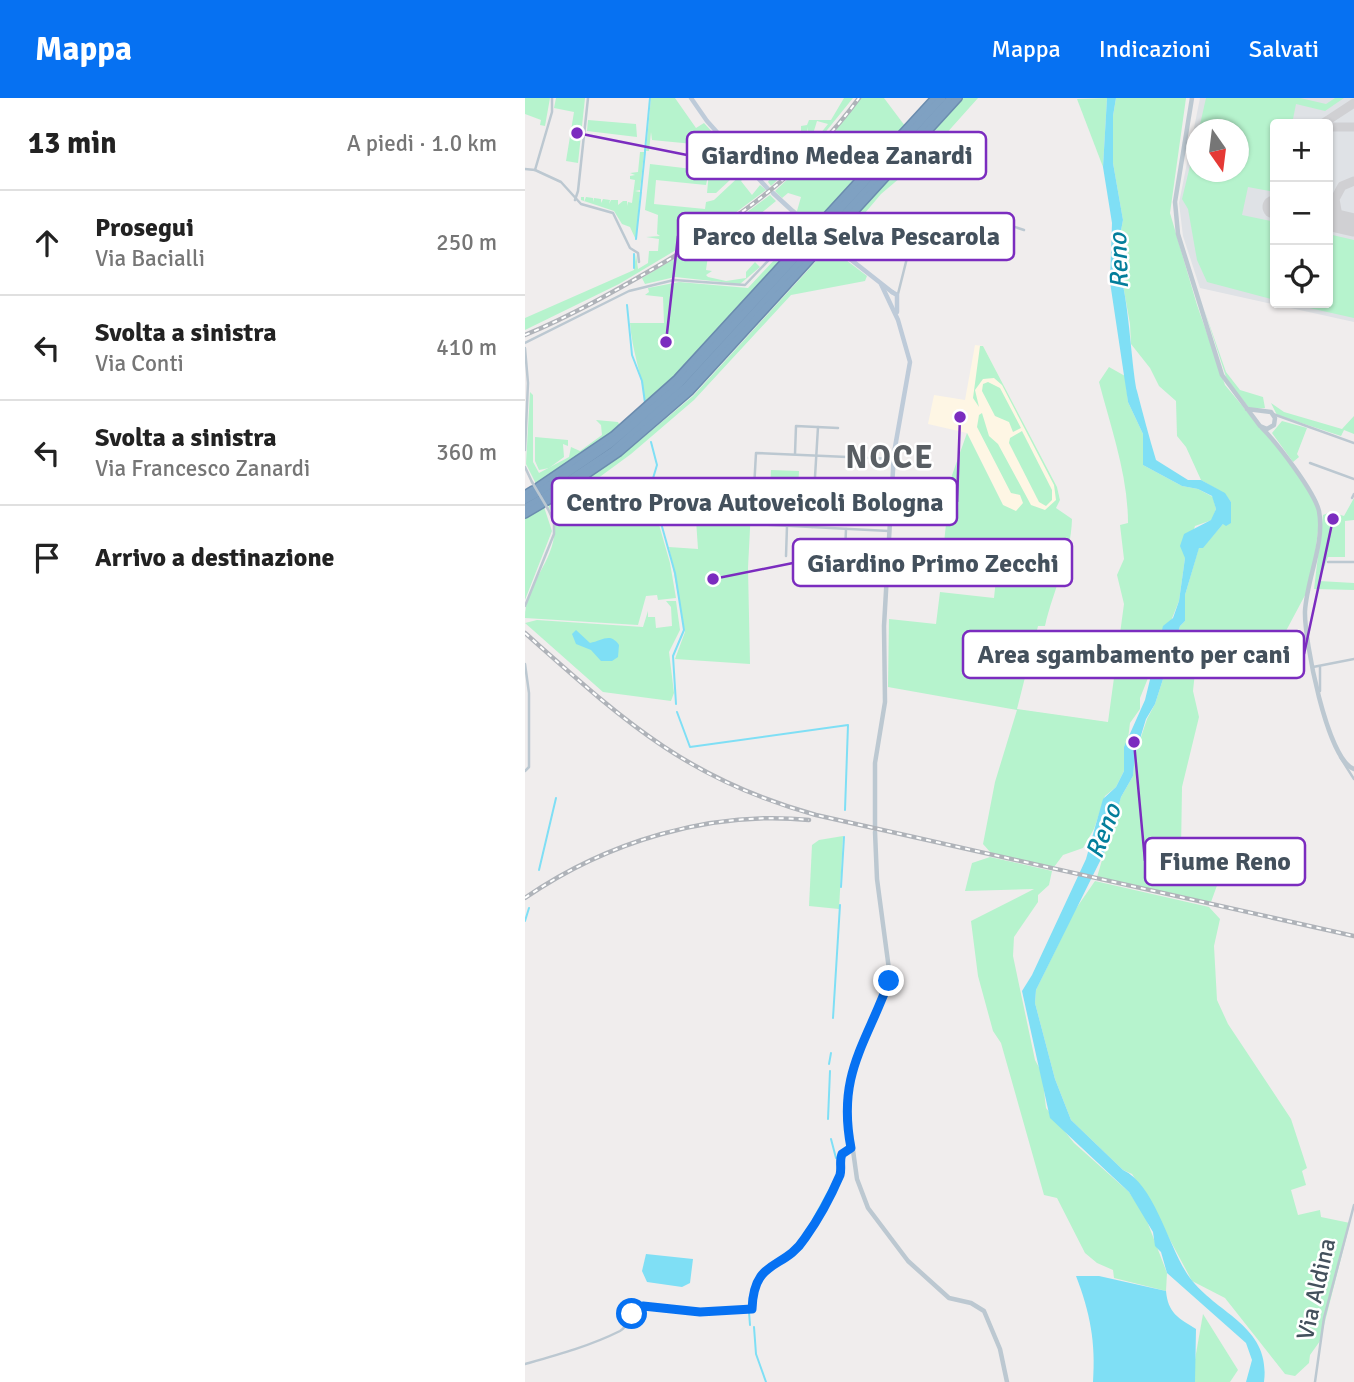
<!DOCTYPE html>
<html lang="it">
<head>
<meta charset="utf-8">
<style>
  body { margin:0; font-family:Signika,sans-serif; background:#f6f6f6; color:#222 }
  .controls { position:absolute; right:21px; top:21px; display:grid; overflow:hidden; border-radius:7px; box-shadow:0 2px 5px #0004 }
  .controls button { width:63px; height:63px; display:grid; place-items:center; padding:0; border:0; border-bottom:2px solid #e0e0e0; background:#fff; color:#222; font:35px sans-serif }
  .compass { position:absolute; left:661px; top:21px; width:63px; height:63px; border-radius:50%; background:#fff; box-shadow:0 2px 5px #0004; rotate:166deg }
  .stop { position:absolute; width:21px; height:21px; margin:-16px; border:5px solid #0671f2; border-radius:50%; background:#fff }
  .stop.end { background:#0671f2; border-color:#fff; box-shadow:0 2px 7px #0008 }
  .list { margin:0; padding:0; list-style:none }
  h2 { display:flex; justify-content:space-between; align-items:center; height:91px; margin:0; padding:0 28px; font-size:30px }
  h2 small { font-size:23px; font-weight:400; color:#767676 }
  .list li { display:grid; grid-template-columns:46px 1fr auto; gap:21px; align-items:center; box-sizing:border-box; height:105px; padding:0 28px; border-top:2px solid #e0e0e0 }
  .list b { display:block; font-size:26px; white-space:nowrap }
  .list p { margin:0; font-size:23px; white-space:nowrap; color:#767676 }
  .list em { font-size:23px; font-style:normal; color:#767676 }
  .icon { flex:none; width:38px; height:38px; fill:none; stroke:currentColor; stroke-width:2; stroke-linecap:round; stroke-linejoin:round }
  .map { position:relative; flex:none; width:829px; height:1284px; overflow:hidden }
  header { display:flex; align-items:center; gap:42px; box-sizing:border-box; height:98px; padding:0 35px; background:#0671f2; color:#fff }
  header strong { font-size:33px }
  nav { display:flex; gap:38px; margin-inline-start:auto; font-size:24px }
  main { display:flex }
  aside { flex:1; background:#fff }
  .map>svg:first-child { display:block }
  .commercial { fill:#fef6e4 }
  .airport { fill:#dfe2e6; fill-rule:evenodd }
  .green { fill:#b6f3cd }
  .water { fill:#7fdff5 }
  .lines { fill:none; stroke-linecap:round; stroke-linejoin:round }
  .stream { stroke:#7fdff5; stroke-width:2 }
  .taxiway { stroke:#d0d0d3; stroke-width:9 }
  .runway { stroke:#d0d0d3; stroke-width:23 }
  .motorway-casing { stroke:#6b8cae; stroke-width:10 }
  .minor { stroke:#bcc8d1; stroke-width:2.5 }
  .tertiary { stroke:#bcc8d1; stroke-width:4.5 }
  .secondary { stroke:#becbd9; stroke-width:4.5 }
  .motorway { stroke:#7fa1c2; stroke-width:7 }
  .rail-casing { stroke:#afb3b9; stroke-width:4.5 }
  .rail { stroke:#fff; stroke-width:2; stroke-dasharray:5; stroke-linecap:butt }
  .minor-bridge { stroke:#bcc8d1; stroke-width:2.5 }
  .route { stroke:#0671f2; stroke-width:9 }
  .labels { text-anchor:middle; stroke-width:5; stroke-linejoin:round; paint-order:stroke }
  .street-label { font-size:24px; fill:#44515d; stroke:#fff }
  .water-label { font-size:26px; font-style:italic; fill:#037e9b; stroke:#fff }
  .district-label { font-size:32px; font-weight:bold; letter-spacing:2px; fill:#595e63; stroke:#fff }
  .leader { fill:none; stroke:#7b2cbf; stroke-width:2.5 }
  .callout-dot { fill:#7b2cbf; stroke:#fff; stroke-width:2.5 }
  .callout { fill:#fff; stroke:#7b2cbf; stroke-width:2.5 }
  .callout-label { font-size:26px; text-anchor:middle; font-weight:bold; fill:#44515d }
</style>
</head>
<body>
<header>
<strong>Mappa</strong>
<nav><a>Mappa</a><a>Indicazioni</a><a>Salvati</a></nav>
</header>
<main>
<aside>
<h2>13 min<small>A piedi · 1.0 km</small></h2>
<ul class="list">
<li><svg class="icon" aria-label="ahead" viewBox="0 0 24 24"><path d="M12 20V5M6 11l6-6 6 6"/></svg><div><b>Prosegui</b><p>Via Bacialli</p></div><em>250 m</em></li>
<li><svg class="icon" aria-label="left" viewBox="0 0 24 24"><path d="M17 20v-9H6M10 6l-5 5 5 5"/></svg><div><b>Svolta a sinistra</b><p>Via Conti</p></div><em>410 m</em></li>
<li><svg class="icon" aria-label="left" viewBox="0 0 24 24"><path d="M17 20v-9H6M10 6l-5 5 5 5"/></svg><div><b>Svolta a sinistra</b><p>Via Francesco Zanardi</p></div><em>360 m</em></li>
<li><svg class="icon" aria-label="arrive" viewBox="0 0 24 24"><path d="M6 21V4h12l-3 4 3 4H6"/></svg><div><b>Arrivo a destinazione</b></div></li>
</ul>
</aside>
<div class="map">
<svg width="829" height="1284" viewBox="0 0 829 1284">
  <rect width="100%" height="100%" fill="#f0eded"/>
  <path class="commercial" d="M450 247 458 248 532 389 535 402 527 413 505 418 483 411 478 407 442 335 403 326 409 297 440 302Z"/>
  <path class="airport" d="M675 0H829V224L675 190 658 138 654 105ZM750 26H803V205H750ZM671 32H713V74H671Z"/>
  <g class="green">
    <path d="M0 0H25L20 28 15 27 16 22 0 16Z"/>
    <path d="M31 0H60L53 65 41 63 49 14 29 10Z"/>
    <path d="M126 0H150L171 30 179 25 198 46 189 48 127 42 126 34 124 53H121Z"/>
    <path d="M319 0H328L290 47 246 88 243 84 247 77 235 63 242 66 244 73 257 71 265 61 279 52V45L287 46 303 26 292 23 288 36 283 35V29L282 35H276V28L282 27 284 22H306Z"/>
    <path d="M336 0H359L380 28 288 127 267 110 272 113 276 99 263 95 257 100 250 93 299 47Z"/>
    <path d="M437 0H453L402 57 356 96 313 147 309 143Z"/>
    <path d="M582 0 578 69 552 1Z"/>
    <path d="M591 0H661L645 115 672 207 700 287 775 377 792 402 795 418 786 486 754 546 733 547 700 542 671 565 668 593 674 619 657 689 656 753 697 759 698 771 686 804 572 779 596 699 608 678 610 657 622 621 630 606 655 528 660 523V497L674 449H678L698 426 706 425V404L700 396 676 382 661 349 652 338 651 303 634 288 625 270 606 246 605 226 595 170 590 165 598 122 588 65V18Z"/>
    <path d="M681 0H775L801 6 810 0H819L800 13 771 6 767 26H750V94L723 89 717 117 750 124V202L682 184 672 162 663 111 657 101 671 43V74H713V32L674 31Z"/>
    <path d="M63 22 111 26 112 39 62 33Z"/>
    <path d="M201 50 219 69 191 95H182L185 64 193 57 197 62 202 58 198 52Z"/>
    <path d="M115 54H119L115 92 110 93 115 94 111 142 105 129 97 126 89 113 56 102V99H59V104L61 99 68 100V104L69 100 76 101V105L78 101 85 102 84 106 86 102H93V107L98 103H102V108L103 104 107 105 110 82 105 81V78L110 77 105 75 113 74Z"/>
    <path d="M125 66 184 73 181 87 131 82 129 106 180 111 181 104 189 102 221 72 224 75 216 83 227 97 235 87 241 92 198 124 94 186 0 232V220L109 172 111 156 113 171 123 165 124 153H133L134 141 121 139 135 138 132 136 133 117 120 112Z"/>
    <path d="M245 97 251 103 222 127 181 150 184 151 181 172 187 173 181 177 183 179 201 183 221 180V174L230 164 235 169 215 186 150 179 120 186 117 180 198 132Z"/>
    <path d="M279 130 283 133C230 190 180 252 120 305 117 277 107 253 105 225H139L138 199 120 197 124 194 123 190 154 184 223 190Z"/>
    <path d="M803 136 829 142V220L762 205H803Z"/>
    <path d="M304 149 342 178 340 183 266 197 169 302 106 356 61 389 123 388 145 465 151 500 133 502 132 497 121 498 113 527 0 520C0 478 46 452 23 407L96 358 168 298Z"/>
    <path d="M679 211 701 274 715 292 738 299 740 310 725 311 702 282Z"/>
    <path d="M455 248H458L532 389 535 402 531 410 547 421C546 459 528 492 520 528H513L492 611 583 624 599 506 592 477 599 461 595 427 603 425C603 377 586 330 574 284L584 269 600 278 603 304 618 336V367L657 388 673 391 688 399 691 411 687 422 670 428 660 460 654 503 615 600V611L605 625 599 673 591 689 580 698 569 731 558 750 538 757 529 769 466 755 458 746 470 684 492 612 363 589 364 521 411 526 415 494 469 500 473 461 418 454 426 380 442 335 478 407 491 413 498 405 495 397 486 395 452 329 454 317 457 315 464 338 473 346 506 407 520 412 531 402 529 387 477 287 469 280 458 281 450 292 454 309 448 300Z"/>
    <path d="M463 284 475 290 496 330 488 334 484 324 470 318 457 293 458 286Z"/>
    <path d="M5 294 8 297V364L14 375 44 359 46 349 55 353 77 337 76 327 71 322 93 324 95 328 11 386 1 366Z"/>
    <path d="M746 305 759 314 817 331 829 318V336L819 332 816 338 752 317Z"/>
    <path d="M757 323 782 330 772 356 774 359 768 364 747 335Z"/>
    <path d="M497 333 527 392V402L521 408 514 404 484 345 485 340Z"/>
    <path d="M10 339 43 342V348L38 346 39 359 24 370 14 372 10 363Z"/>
    <path d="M246 372 274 373 272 412 244 410Z"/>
    <path d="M829 400V422L820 423V459H803L794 483 829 485V492L789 491 798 417 806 414 819 418Z"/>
    <path d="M170 407 226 411 223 470 225 566 150 561 160 534 144 449 173 451Z"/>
    <path d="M19 409 27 433 0 502V420Z"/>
    <path d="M141 503H151L155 532 144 554 149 595 146 603 78 594 0 525 12 522 118 529 123 513V519H130L131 530 147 528 146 509Z"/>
    <path d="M318 738 314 811 284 808 287 747 294 742Z"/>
    <path d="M465 759 527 773 524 787 513 797V804L489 839 488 858 510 962 517 975 521 1010 549 1045 604 1094 620 1118 642 1175 641 1193 589 1180 588 1172 572 1165 560 1155 532 1100 519 1097 476 945 468 933 453 878 446 823 509 791 440 793 447 765Z"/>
    <path d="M570 783 684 809 695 821 689 848 692 902 703 926 766 1021 782 1070 777 1073 781 1087 766 1092 773 1117 795 1112 796 1119 825 1125 795 1243 785 1257 784 1265 770 1278 760 1276 700 1200 667 1183 621 1097 607 1076 598 1072 546 1022 530 981 510 905 511 892 550 812Z"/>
    <path d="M678 1216 713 1272 705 1284H666Z"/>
  </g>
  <g class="water">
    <path d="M582 0H591L588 18V65L598 122 590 164C603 180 606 267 612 293 618 316 624 339 631 362L663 382H676L700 395 706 404V425L701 428 698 426 678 450H674L660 497V523L655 528 630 606 621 621 610 657 608 678 596 699 583 747 511 892 510 905 530 981 546 1022 598 1072C630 1086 644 1152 665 1180 693 1217 746 1228 739 1284H721L727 1262 721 1245 642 1175 636 1154 630 1148 628 1134 604 1094 525 1020 497 893 507 877 561 761 578 701 591 689 599 673V649L620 602 638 528 648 520 654 503 660 460 655 448 659 436 686 422 691 411 687 398 673 391 657 388 618 367V336L603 304 585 184 587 125 578 69Z"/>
    <path d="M51 532 65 545C77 543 85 534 94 547L93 559 87 563H76L66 552 51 546 47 536Z"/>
    <path d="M121 1156 168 1161 165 1185 157 1189 122 1184 117 1173Z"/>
    <path d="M551 1178H574L641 1193C643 1215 653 1220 671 1231L670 1284H568C571 1245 565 1214 551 1178Z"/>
  </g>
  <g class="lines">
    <g class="stream">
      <path d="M120 53 125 0"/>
      <path d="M116 93 120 54"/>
      <path d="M111 141 116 94"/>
      <path d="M109 170V156"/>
      <path d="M102 207 107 257 117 283 120 305"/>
      <path d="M126 344 132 367 126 387 135 421"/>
      <path d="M136 425 150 475 159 532 148 558 151 606"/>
      <path d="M152 614 165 649 323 627 320 712"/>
      <path d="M14 772 31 700"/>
      <path d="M316 789 319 739"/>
      <path d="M0 823 4 810"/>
      <path d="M308 920 315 807"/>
      <path d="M304 966 306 955"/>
      <path d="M303 1021 305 973"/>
      <path d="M306 1041 311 1060"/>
      <path d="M277 1142 313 1076"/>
      <path d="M224 1208C226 1174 246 1167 271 1149"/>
      <path d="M224 1214 225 1227"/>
      <path d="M229 1229 231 1256 241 1284"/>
    </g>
    <g class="taxiway">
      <path d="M797 26 829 5"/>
      <path d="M803 29H829"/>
      <path d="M825 126 813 118 810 101 817 88 829 83"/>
    </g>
    <g class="runway">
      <path d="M749 109H750"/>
      <path d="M803 121 829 127"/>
    </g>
    <defs>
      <g id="motorway">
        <path d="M13 389 88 338 152 281 410 0"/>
        <path d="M16 393 85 346 147 294 417 0"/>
        <path d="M0 397 8 392"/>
        <path d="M19 399 88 353 160 290 426 0"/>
        <path d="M0 402 11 396"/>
        <path d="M22 403 94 354 165 293 433 0"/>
        <path d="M0 410 14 402"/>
        <path d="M0 416 17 406"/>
      </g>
    </defs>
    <use href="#motorway" class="motorway-casing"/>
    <g class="minor">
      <path d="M0 71 10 72 36 84 56 106 88 115 105 150 113 155 114 164"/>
      <path d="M10 72 27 14V0"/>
      <path d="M50 102 53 93 63 0"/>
      <path d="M373 196 383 156 378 125H478L499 132"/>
      <path d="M0 245 104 193 149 182 220 187 279 125"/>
      <path d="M0 250 3 285 0 352"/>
      <path d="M748 316 829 345"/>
      <path d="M270 356 271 328 313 330"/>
      <path d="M785 365 829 381"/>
      <path d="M0 369 7 384"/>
      <path d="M290 385 366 389"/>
      <path d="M827 400 829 396"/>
      <path d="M288 402 366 406"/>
      <path d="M287 429 293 329"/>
      <path d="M364 433 227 426 231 355 368 361"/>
      <path d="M320 455 321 431"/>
      <path d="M261 458 262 428"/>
      <path d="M803 464H829"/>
      <path d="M0 508 29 436V424L23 411"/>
      <path d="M0 566 4 595V669L0 673"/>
      <path d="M788 569 829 561"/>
      <path d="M795 593V569"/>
      <path d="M815 659 829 681"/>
      <path d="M0 1266C32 1257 65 1248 95 1233 106 1227 104 1213 115 1208L175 1214 227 1211C229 1162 259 1172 280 1140 293 1122 306 1098 315 1077 317 1070 314 1063 317 1056L326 1050"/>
      <path d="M790 1284 799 1220 829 1107"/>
    </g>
    <g class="tertiary">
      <path d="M667 0 650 104 653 136 697 277 735 328 742 331 749 327 750 320 746 314 722 311"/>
      <path d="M737 330C752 345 789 393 794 413 800 445 782 480 780 513 779 541 802 662 829 671"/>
      <path d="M350 729V665L360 604 359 528 366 406"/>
      <path d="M350 734 352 781 365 879 333 956 321 1002 332 1081 343 1110 383 1163 424 1200 446 1205 459 1213 475 1251 482 1284"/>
    </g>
    <g class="secondary">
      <path d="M166 0 182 23 243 91"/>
      <path d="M248 95 286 130"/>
      <path d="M306 146 367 194"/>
      <path d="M356 186 373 222 385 264 369 355 366 406"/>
      <path d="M367 194 372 197V214"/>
    </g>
    <use href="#motorway" class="motorway"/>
    <defs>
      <g id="rail">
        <path d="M0 237C46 218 90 193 133 168 211 122 280 74 334 0"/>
        <path d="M0 535C98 622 161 681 291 717L829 838"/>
        <path d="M0 800C81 744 186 712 284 722"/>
      </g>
    </defs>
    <use href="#rail" class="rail-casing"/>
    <use href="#rail" class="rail"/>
    <path class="minor-bridge" d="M7 384 23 411"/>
  </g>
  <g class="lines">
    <path class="route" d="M107 1216 118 1208 175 1214 227 1211C229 1159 259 1173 280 1140 293 1122 306 1098 315 1077 317 1070 314 1063 317 1056L326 1050C312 977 340 948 364 883"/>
  </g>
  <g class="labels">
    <g class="street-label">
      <text transform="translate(791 1191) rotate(-77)" y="8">Via Aldina</text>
    </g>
    <g class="water-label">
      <text transform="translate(593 163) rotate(-92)" y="9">Reno</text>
      <text transform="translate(578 733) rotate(-69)" y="9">Reno</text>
    </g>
    <g class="district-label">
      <text x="365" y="370">NOCE</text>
    </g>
  </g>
  <path class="leader" d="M52 35L162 57M141 244L153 138M435 319L432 404M188 481L268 465M808 421L779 556M609 644L620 763"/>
  <g class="callout-dot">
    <circle cx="52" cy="35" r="7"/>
    <circle cx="141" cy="244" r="7"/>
    <circle cx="435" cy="319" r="7"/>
    <circle cx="188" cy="481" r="7"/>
    <circle cx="808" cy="421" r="7"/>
    <circle cx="609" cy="644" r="7"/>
  </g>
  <g class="callout">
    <rect x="162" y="34" width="299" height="47" rx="7"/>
    <rect x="153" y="115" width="336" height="47" rx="7"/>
    <rect x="27" y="380" width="405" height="47" rx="7"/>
    <rect x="268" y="441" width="279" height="47" rx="7"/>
    <rect x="438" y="533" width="341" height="47" rx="7"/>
    <rect x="620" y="740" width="160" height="47" rx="7"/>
  </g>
  <g class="callout-label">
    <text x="312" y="66">Giardino Medea Zanardi</text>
    <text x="321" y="147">Parco della Selva Pescarola</text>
    <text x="230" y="413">Centro Prova Autoveicoli Bologna</text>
    <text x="408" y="474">Giardino Primo Zecchi</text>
    <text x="609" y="565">Area sgambamento per cani</text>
    <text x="700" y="772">Fiume Reno</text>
  </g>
</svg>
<div class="controls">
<button>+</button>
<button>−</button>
<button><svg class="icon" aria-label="locate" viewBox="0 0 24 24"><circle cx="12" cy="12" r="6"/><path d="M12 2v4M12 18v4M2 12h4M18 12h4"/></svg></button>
</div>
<svg class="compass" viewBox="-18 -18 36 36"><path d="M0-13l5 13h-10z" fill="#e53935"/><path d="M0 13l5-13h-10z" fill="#767676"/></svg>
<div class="stop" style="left:107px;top:1216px"></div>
<div class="stop end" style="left:364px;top:883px"></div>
</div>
</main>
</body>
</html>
